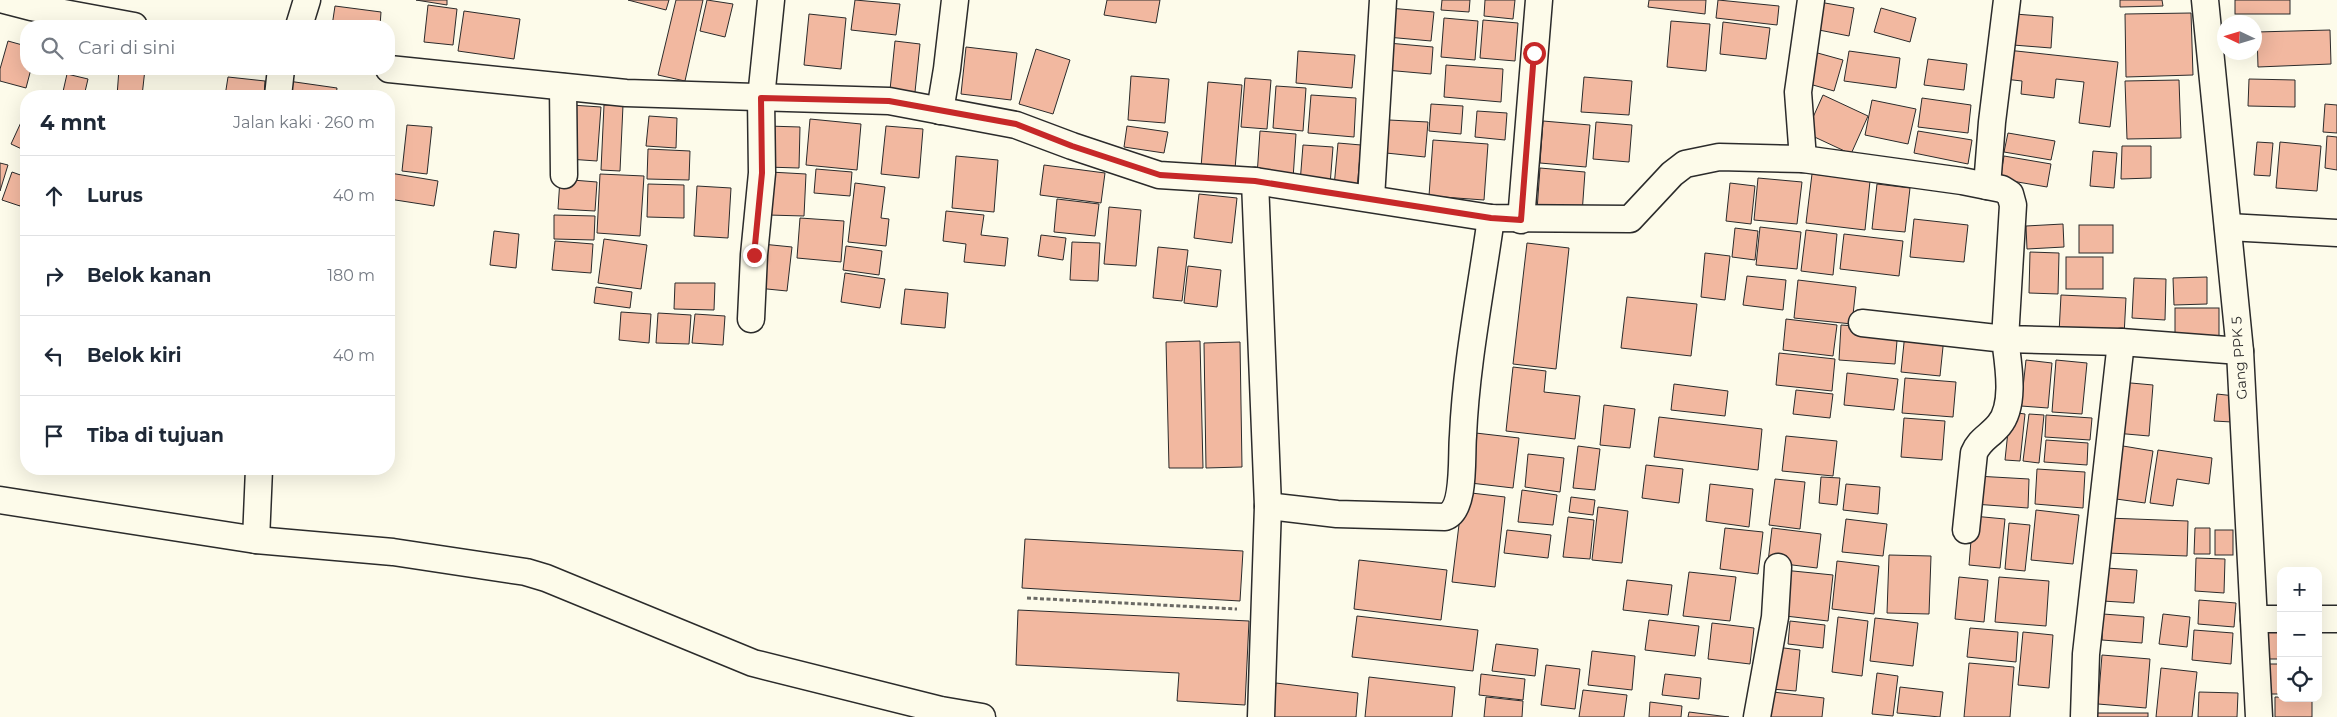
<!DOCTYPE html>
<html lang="id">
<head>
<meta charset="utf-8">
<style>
  body { margin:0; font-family:Montserrat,sans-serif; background:#f6f6f7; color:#1f2937 }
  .controls { position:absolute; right:15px; bottom:15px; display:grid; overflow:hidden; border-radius:10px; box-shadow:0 5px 20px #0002 }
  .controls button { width:45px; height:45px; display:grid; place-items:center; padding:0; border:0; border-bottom:1px solid #e0e1e3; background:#fff; color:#1f2937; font:25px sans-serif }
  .compass { position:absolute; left:2217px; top:15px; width:45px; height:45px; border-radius:50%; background:#fff; box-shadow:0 5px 20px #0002; rotate:274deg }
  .stop { position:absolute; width:15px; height:15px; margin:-11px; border:4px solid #c62828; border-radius:50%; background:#fff }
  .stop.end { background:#c62828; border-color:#fff; box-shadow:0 1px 5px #0008 }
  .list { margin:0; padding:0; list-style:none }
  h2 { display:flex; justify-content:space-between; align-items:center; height:65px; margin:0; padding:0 20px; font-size:21px }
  h2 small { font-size:16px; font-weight:400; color:#747a83 }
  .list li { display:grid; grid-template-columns:32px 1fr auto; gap:15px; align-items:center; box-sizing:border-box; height:80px; padding:0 20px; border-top:1px solid #e0e1e3 }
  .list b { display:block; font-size:19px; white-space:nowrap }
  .list em { font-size:16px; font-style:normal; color:#747a83 }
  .icon { flex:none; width:28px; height:28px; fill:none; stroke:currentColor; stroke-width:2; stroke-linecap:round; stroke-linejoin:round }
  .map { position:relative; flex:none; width:2337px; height:717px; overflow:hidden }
  .search { position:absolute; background:#fff; box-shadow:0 5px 20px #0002; left:20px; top:20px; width:375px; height:55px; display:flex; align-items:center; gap:12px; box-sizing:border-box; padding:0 18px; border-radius:20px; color:#747a83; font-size:19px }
  .panel { position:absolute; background:#fff; box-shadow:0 5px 20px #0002; left:20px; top:90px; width:375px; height:385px; border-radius:20px }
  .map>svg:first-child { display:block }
  .building { fill:#f2b8a0; stroke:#2b2b2b }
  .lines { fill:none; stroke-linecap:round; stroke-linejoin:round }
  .street-casing { stroke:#2b2b2b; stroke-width:29 }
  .path { stroke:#6a6964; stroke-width:3; stroke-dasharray:4 2.5; stroke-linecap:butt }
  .street { stroke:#fdfbea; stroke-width:26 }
  .route { stroke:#c62828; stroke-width:6 }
  .labels { text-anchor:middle; stroke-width:4; stroke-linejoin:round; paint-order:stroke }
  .street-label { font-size:14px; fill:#2b2b2b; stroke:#fdfbea }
</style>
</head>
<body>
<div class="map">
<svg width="2337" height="717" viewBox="0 0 2337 717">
  <rect width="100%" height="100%" fill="#fdfbea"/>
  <g class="building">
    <path d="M416 0H447V5Z"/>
    <path d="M628 0H669L666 10Z"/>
    <path d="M676 0H703L685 81 658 75Z"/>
    <path d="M707 0 733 4 725 37 700 31Z"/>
    <path d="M855 0 900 4 896 35 851 30Z"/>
    <path d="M1107 0H1160L1156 23 1104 15Z"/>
    <path d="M1442 0H1470L1469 12 1441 10Z"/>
    <path d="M1485 0H1515L1513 19 1484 16Z"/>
    <path d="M1649 0H1706L1705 14 1648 7Z"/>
    <path d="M1718 0 1779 6 1777 25 1716 18Z"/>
    <path d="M2120 0H2162L2163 6 2120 7Z"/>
    <rect x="2235" y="0" width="55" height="14"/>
    <path d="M1819 2 1854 8 1849 36 1814 29Z"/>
    <path d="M428 5 457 9 453 45 424 42Z"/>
    <path d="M335 6 381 12 380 26H332Z"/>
    <path d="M1389 8 1434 12 1431 41 1387 37Z"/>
    <path d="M1881 8 1916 18 1910 42 1874 32Z"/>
    <path d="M464 11 520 19 514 59 458 51Z"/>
    <path d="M2191 13 2193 75 2126 77 2125 14Z"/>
    <path d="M809 14 846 18 841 69 804 65Z"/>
    <path d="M2015 14 2053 17 2051 48 2013 45Z"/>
    <path d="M1444 18 1478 21 1475 60 1441 57Z"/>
    <path d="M1483 20 1518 23 1515 61 1480 58Z"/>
    <path d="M1671 21 1710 24 1706 71 1667 67Z"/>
    <path d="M1723 22 1770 28 1766 59 1720 54Z"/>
    <path d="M2330 30 2331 64 2258 67 2257 32Z"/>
    <path d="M8 41 26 46V69H31L26 88 0 81V69Z"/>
    <path d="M895 41 920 44 915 92 890 90Z"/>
    <path d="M1388 43 1433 47 1431 74 1385 70Z"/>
    <path d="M966 47 1017 53 1011 100 961 94Z"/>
    <path d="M1036 49 1070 60 1053 114 1019 104Z"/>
    <path d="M2007 50 2118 62 2110 127 2079 123 2084 82 2056 79 2054 98 2021 94 2022 81 2004 79Z"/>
    <path d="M1298 51 1355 55 1352 88 1296 83Z"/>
    <path d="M1849 51 1900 58 1896 88 1844 81Z"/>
    <path d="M1814 52 1843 60 1834 91 1806 83Z"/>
    <path d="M1928 59 1967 64 1964 90 1924 85Z"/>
    <path d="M1446 65 1503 69 1501 102 1444 97Z"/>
    <path d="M119 69H145L142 96H117Z"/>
    <path d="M67 74 88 79 84 96H62Z"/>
    <path d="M1131 76 1169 79 1165 123 1128 120Z"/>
    <path d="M228 77 265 81 264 96H225Z"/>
    <path d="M1584 77 1632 81 1629 115 1581 112Z"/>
    <path d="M1245 78 1271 80 1267 129 1241 127Z"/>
    <path d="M2249 79 2295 80V107L2248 106Z"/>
    <path d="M2179 80 2181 138 2127 139 2125 81Z"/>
    <path d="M288 81 337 88 336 96H286Z"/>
    <path d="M1208 82 1242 85 1235 169 1201 167Z"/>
    <path d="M1276 86 1306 88 1303 131 1273 128Z"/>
    <path d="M1311 95 1356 98 1354 137 1308 133Z"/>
    <path d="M1823 95 1868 116 1851 154 1806 133Z"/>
    <path d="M1922 98 1971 105 1968 133 1918 127Z"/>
    <path d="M1872 100 1916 109 1908 144 1865 135Z"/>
    <path d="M1431 104 1463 106 1461 134 1429 131Z"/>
    <path d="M2325 104 2337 105V133L2323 132Z"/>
    <path d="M571 105 601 107 597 161 568 159Z"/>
    <path d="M604 105H623L620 171 601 170Z"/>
    <path d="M1477 111 1507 113 1505 140 1475 137Z"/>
    <path d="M649 116 677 118 676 148 646 146Z"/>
    <path d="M23 118 26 119V151L11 144Z"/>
    <path d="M810 119 861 124 857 170 806 165Z"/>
    <path d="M1389 120 1428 122 1425 157 1386 153Z"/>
    <path d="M1543 121 1590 125 1586 167 1540 163Z"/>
    <path d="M1596 122 1632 125 1629 162 1593 159Z"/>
    <path d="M407 125 432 127 427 174 402 171Z"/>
    <path d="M767 126 800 127 799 168 766 167Z"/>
    <path d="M886 126 923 129 919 178 881 174Z"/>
    <path d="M1127 126 1168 132 1164 153 1124 147Z"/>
    <path d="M1260 131 1296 134 1293 179 1257 176Z"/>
    <path d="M1918 131 1972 140 1968 164 1914 153Z"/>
    <path d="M2008 133 2055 141 2051 160 2004 152Z"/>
    <path d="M2327 136 2337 137V170L2325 168Z"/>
    <path d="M1433 140 1488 144 1484 200 1429 196Z"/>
    <path d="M2257 142 2273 143 2270 176 2254 175Z"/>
    <path d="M2280 142 2321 146 2317 191 2276 188Z"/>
    <path d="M1338 143 1361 145 1357 189 1334 187Z"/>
    <path d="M1303 145 1333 147 1330 185 1300 183Z"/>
    <path d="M2122 146H2151V178L2121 179Z"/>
    <path d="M648 149 690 151 689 180 647 179Z"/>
    <path d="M2093 151 2117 153 2114 188 2090 186Z"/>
    <path d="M956 156 998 160 994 212 952 208Z"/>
    <path d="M2004 156 2051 164 2047 187 2000 179Z"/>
    <path d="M0 163 8 165 0 191Z"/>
    <path d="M1044 165 1105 173 1101 203 1040 195Z"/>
    <path d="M1540 168 1585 172 1582 214 1537 210Z"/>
    <path d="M816 169 852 172 850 196 814 193Z"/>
    <path d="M12 172 26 177V187L20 206 2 200Z"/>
    <path d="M770 172 806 174 804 216 768 215Z"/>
    <path d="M390 173 438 181 434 206 389 199Z"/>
    <path d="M600 174 644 176 640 236 597 233Z"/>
    <path d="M1812 174 1870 181 1865 230 1806 223Z"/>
    <path d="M1758 178 1802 182 1797 224 1754 220Z"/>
    <path d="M560 179 597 182 595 211 558 209Z"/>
    <path d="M855 183 885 187 881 218 889 219 886 246 848 242Z"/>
    <path d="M1730 183 1755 186 1751 224 1726 221Z"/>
    <path d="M648 184 684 185V218L647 217Z"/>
    <path d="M1877 184 1910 188 1905 232 1872 229Z"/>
    <path d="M697 186 731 188 728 238 694 236Z"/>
    <path d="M1199 194 1237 198 1232 243 1194 238Z"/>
    <path d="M1057 199 1099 204 1095 236 1054 232Z"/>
    <path d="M1109 207 1141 210 1136 266 1104 264Z"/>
    <path d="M946 211 984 215 981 235 1008 238 1005 266 964 262 966 244 943 241Z"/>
    <path d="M554 215 595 216 594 240 554 239Z"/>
    <path d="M800 218 844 221 841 262 797 258Z"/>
    <path d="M1914 219 1968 225 1964 262 1910 257Z"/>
    <path d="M2063 224 2064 247 2027 249 2026 226Z"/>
    <rect x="2079" y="225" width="34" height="28"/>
    <path d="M1760 227 1801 232 1797 269 1756 265Z"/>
    <path d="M1735 228 1758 231 1755 260 1732 257Z"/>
    <path d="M1806 230 1837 234 1833 275 1801 271Z"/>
    <path d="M494 231 519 234 516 268 490 265Z"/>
    <path d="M1844 234 1903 241 1899 276 1840 269Z"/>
    <path d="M1041 235 1066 238 1063 260 1038 256Z"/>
    <path d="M604 239 647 245 641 289 598 283Z"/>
    <path d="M555 241 593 244 591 273 552 270Z"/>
    <path d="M1072 242 1100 243 1098 281 1070 280Z"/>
    <path d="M1527 243 1569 248 1556 369 1513 364Z"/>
    <path d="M762 244 792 247 787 291 757 288Z"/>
    <path d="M846 246 882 251 879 275 843 270Z"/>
    <path d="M1158 247 1188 250 1182 301 1153 298Z"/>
    <path d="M2030 252 2059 253 2058 294 2029 293Z"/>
    <path d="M1705 253 1730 256 1725 300 1701 297Z"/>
    <rect x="2066" y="257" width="37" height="32"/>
    <path d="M1188 266 1221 270 1217 307 1184 303Z"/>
    <path d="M845 273 885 279 880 308 841 302Z"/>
    <path d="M1747 276 1786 280 1783 310 1743 305Z"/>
    <path d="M2207 277V304L2174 305 2173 278Z"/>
    <path d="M2134 278 2166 279 2165 320 2132 318Z"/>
    <path d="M1798 280 1856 287 1852 324 1794 318Z"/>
    <path d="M675 283H715L714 310 674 309Z"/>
    <path d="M596 287 632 292 630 308 594 303Z"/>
    <path d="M905 289 948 293 945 328 901 324Z"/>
    <path d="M2061 295 2126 298 2124 336 2059 333Z"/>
    <path d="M1627 297 1697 304 1691 356 1621 348Z"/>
    <rect x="2175" y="308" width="44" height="28"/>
    <path d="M621 312 651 314 649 343 619 340Z"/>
    <path d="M658 313 691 315 689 344 656 343Z"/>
    <path d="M695 314 725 316 723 345 692 343Z"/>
    <path d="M1786 319 1837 325 1833 356 1783 350Z"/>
    <path d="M1841 325 1898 329 1895 364 1839 360Z"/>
    <path d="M1905 333 1944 337 1940 376 1901 372Z"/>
    <path d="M1200 341 1203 468H1169L1166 342Z"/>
    <path d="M1240 342 1242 467 1206 468 1204 343Z"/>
    <path d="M1779 353 1835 359 1832 391 1776 385Z"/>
    <path d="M2026 360 2052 363 2048 408 2021 406Z"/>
    <path d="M2056 360 2087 363 2082 414 2052 412Z"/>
    <path d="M1513 367 1546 371 1544 392 1580 396 1575 439 1506 431Z"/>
    <path d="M1847 373 1898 379 1894 410 1844 405Z"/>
    <path d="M1905 378 1956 382 1953 417 1902 413Z"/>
    <path d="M2120 382 2153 385 2149 436 2115 433Z"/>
    <path d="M1674 384 1728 391 1725 416 1671 410Z"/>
    <path d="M1796 390 1833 394 1830 418 1793 414Z"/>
    <path d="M2217 394 2235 396 2232 422 2214 421Z"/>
    <path d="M1604 405 1635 409 1630 448 1600 445Z"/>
    <path d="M2010 412 2025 414 2020 461 2005 460Z"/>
    <path d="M2029 414 2044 415 2039 463 2023 461Z"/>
    <path d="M2046 415 2092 418 2090 440 2045 437Z"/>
    <path d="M1659 417 1762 429 1758 470 1654 457Z"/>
    <path d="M1904 418 1945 421 1942 460 1901 457Z"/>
    <path d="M1467 432 1519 438 1513 488 1462 482Z"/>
    <path d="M1786 436 1837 441 1833 476 1782 471Z"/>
    <path d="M2046 440 2088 443 2087 465 2044 462Z"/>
    <path d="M2117 445 2153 451 2145 503 2109 498Z"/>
    <path d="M1578 446 1600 449 1595 490 1573 488Z"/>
    <path d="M2158 450 2212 458 2209 484 2177 479 2173 506 2150 503Z"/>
    <path d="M1528 454 1564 458 1560 492 1525 487Z"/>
    <path d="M1646 465 1683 469 1679 503 1642 498Z"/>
    <path d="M2037 469 2085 472 2083 508 2035 504Z"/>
    <path d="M1976 476 2029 479 2028 508 1974 504Z"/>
    <path d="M1821 477 1840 478 1837 505 1819 503Z"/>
    <path d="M1775 479 1805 482 1800 529 1769 525Z"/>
    <path d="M1710 484 1753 489 1749 527 1706 521Z"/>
    <path d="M1846 484 1880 487 1878 514 1843 510Z"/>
    <path d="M1522 490 1557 495 1553 525 1518 522Z"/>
    <path d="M1463 492 1505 497 1495 587 1452 582Z"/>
    <path d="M1571 497 1595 500 1593 515 1569 512Z"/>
    <path d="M1598 507 1628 511 1622 563 1592 560Z"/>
    <path d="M2036 510 2079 515 2073 564 2031 560Z"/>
    <path d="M1973 516 2005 519 2000 568 1969 565Z"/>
    <path d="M1568 517 1594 520 1590 559 1563 557Z"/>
    <path d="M2107 518 2188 521 2187 556 2106 553Z"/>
    <path d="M1846 519 1887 524 1883 556 1842 552Z"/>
    <path d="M2009 523 2030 525 2025 571 2005 569Z"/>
    <path d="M1725 528 1763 532 1758 574 1720 569Z"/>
    <path d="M1772 528 1821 534 1817 568 1768 562Z"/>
    <path d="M2195 528H2210V554H2194Z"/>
    <path d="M1507 530 1551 535 1548 558 1504 553Z"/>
    <rect x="2215" y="530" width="18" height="25"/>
    <path d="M1025 539 1243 551 1240 601 1022 588Z"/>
    <path d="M1889 555 1931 556 1929 614 1887 613Z"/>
    <path d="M2196 558 2225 559 2224 593 2195 591Z"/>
    <path d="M1359 560 1447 570 1441 620 1354 609Z"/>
    <path d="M1837 561 1879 566 1874 614 1832 609Z"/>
    <path d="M2106 568 2137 570 2134 603 2103 601Z"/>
    <path d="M1783 570 1833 575 1828 621 1777 615Z"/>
    <path d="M1689 572 1736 577 1730 621 1683 616Z"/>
    <path d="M1959 577 1988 580 1984 622 1955 619Z"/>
    <path d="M1999 577 2049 581 2046 626 1995 622Z"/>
    <path d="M1627 580 1672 585 1668 615 1623 610Z"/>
    <path d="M2199 600 2236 603 2234 627 2198 624Z"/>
    <path d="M1018 610 1249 621 1245 705 1177 701 1179 673 1016 665Z"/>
    <path d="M2103 614 2144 617 2142 643 2102 640Z"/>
    <path d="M2163 614 2190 617 2187 647 2159 644Z"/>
    <path d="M1357 616 1478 630 1473 671 1352 657Z"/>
    <path d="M1838 617 1868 621 1862 676 1832 672Z"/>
    <path d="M1875 618 1918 623 1913 666 1870 661Z"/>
    <path d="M1649 620 1699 626 1695 656 1645 650Z"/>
    <path d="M1790 621 1825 625 1823 648 1788 644Z"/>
    <path d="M1712 623 1754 628 1750 664 1708 659Z"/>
    <rect x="2268" y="623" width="13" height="36"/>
    <path d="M1970 628 2018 632 2016 662 1967 657Z"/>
    <path d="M2194 630 2233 633 2231 664 2192 660Z"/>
    <path d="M2023 632 2053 635 2049 688 2018 685Z"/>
    <path d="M1496 644 1538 649 1535 676 1492 671Z"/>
    <path d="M1776 647 1800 650 1796 691 1771 689Z"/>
    <path d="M1592 651 1635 656 1632 690 1588 685Z"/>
    <path d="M2102 655 2150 659 2146 708 2098 704Z"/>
    <path d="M1969 663 2014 667 2010 717H1964Z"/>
    <path d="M2267 664H2281V694H2266Z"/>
    <path d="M1546 665 1580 669 1575 709 1541 705Z"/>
    <path d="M2161 668 2197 672 2192 717H2156Z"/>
    <path d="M1877 673 1898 676 1893 716 1872 714Z"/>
    <path d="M1481 674 1525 679 1523 700 1479 695Z"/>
    <path d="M1665 674 1701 678 1699 699 1662 695Z"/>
    <path d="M1369 677 1455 687 1452 717H1365Z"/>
    <path d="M1276 683 1358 693 1356 717H1272Z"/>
    <path d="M1900 687 1943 692 1940 717 1897 713Z"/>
    <path d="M1583 690 1627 695 1624 717H1579Z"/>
    <path d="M1773 692 1824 698 1822 717H1770Z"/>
    <path d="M2199 692 2238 693 2237 717H2198Z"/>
    <path d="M1486 697 1523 701 1522 717H1484Z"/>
    <path d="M2275 697 2312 698V717H2275Z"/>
    <path d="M1650 702 1682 706 1681 717H1649Z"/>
    <path d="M1689 712 1729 717H1688Z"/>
    <rect x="2097" y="713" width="51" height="4"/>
  </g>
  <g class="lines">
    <defs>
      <g id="street">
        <path d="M4 0 31 7 134 26"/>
        <path d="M2205 0 2240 351 2259 717"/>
        <path d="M299 26 307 0"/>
        <path d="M389 69 626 93 889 101 1016 125 1072 146 1159 175 1255 181 1491 218 1630 219 1672 174 1685 164 1719 157 1803 159 1962 181 2002 189 2010 194 2013 205 2005 339 2121 342 2240 351"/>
        <path d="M563 87 564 175"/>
        <path d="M278 96 281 69"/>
        <path d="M940 111 947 69 955 0"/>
        <path d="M1803 159 1798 92 1811 0"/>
        <path d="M1255 181 1268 506 1261 717"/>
        <path d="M1987 186 1992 122 2007 0"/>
        <path d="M1371 198 1383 0"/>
        <path d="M1521 220 1539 0"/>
        <path d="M2228 227 2337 233"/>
        <path d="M751 319 754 255 762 173 761 98 771 0"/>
        <path d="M1862 323 2005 339C2008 363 2016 405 1999 425 1989 437 1980 439 1974 453L1966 530"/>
        <path d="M0 500 256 540 393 552 526 572 546 578 753 663 941 710 982 717"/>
        <path d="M1268 506 1337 514 1445 517C1466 510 1461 456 1463 436 1466 364 1481 290 1491 218"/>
        <path d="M256 540 259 469"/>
        <path d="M2254 619H2281"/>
        <path d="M2318 619H2337"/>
        <path d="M1757 717 1775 617 1778 567"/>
        <path d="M2084 717 2086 654 2121 342"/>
      </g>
    </defs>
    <use href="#street" class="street-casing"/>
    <path class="path" d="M1027 598 1237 609"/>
    <use href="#street" class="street"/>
  </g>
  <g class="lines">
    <path class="route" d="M754 255 762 173 761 98 889 101 1016 124 1072 146 1160 175 1255 181 1491 218 1521 220 1534 53"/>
  </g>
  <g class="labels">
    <g class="street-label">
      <text transform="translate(2239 358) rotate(-94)" y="5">Gang PPK 5</text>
    </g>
  </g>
</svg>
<div class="controls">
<button>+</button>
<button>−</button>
<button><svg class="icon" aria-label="locate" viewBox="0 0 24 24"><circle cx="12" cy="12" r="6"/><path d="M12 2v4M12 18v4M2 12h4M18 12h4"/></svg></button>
</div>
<svg class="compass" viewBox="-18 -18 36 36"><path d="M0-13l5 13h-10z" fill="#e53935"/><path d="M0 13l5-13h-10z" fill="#747a83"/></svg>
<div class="stop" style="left:1534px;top:53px"></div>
<div class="stop end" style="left:754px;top:255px"></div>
<div class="search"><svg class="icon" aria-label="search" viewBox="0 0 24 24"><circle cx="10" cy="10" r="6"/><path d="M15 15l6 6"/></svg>Cari di sini</div>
<section class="panel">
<h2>4 mnt<small>Jalan kaki · 260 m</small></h2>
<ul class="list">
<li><svg class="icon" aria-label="ahead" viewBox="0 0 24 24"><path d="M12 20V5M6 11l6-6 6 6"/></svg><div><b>Lurus</b></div><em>40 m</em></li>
<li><svg class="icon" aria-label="right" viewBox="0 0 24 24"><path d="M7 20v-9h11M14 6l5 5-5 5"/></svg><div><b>Belok kanan</b></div><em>180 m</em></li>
<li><svg class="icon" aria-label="left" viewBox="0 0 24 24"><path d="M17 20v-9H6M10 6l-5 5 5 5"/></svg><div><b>Belok kiri</b></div><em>40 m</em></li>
<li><svg class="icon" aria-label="arrive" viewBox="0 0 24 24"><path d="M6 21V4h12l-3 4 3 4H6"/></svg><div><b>Tiba di tujuan</b></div></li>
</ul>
</section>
</div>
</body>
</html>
